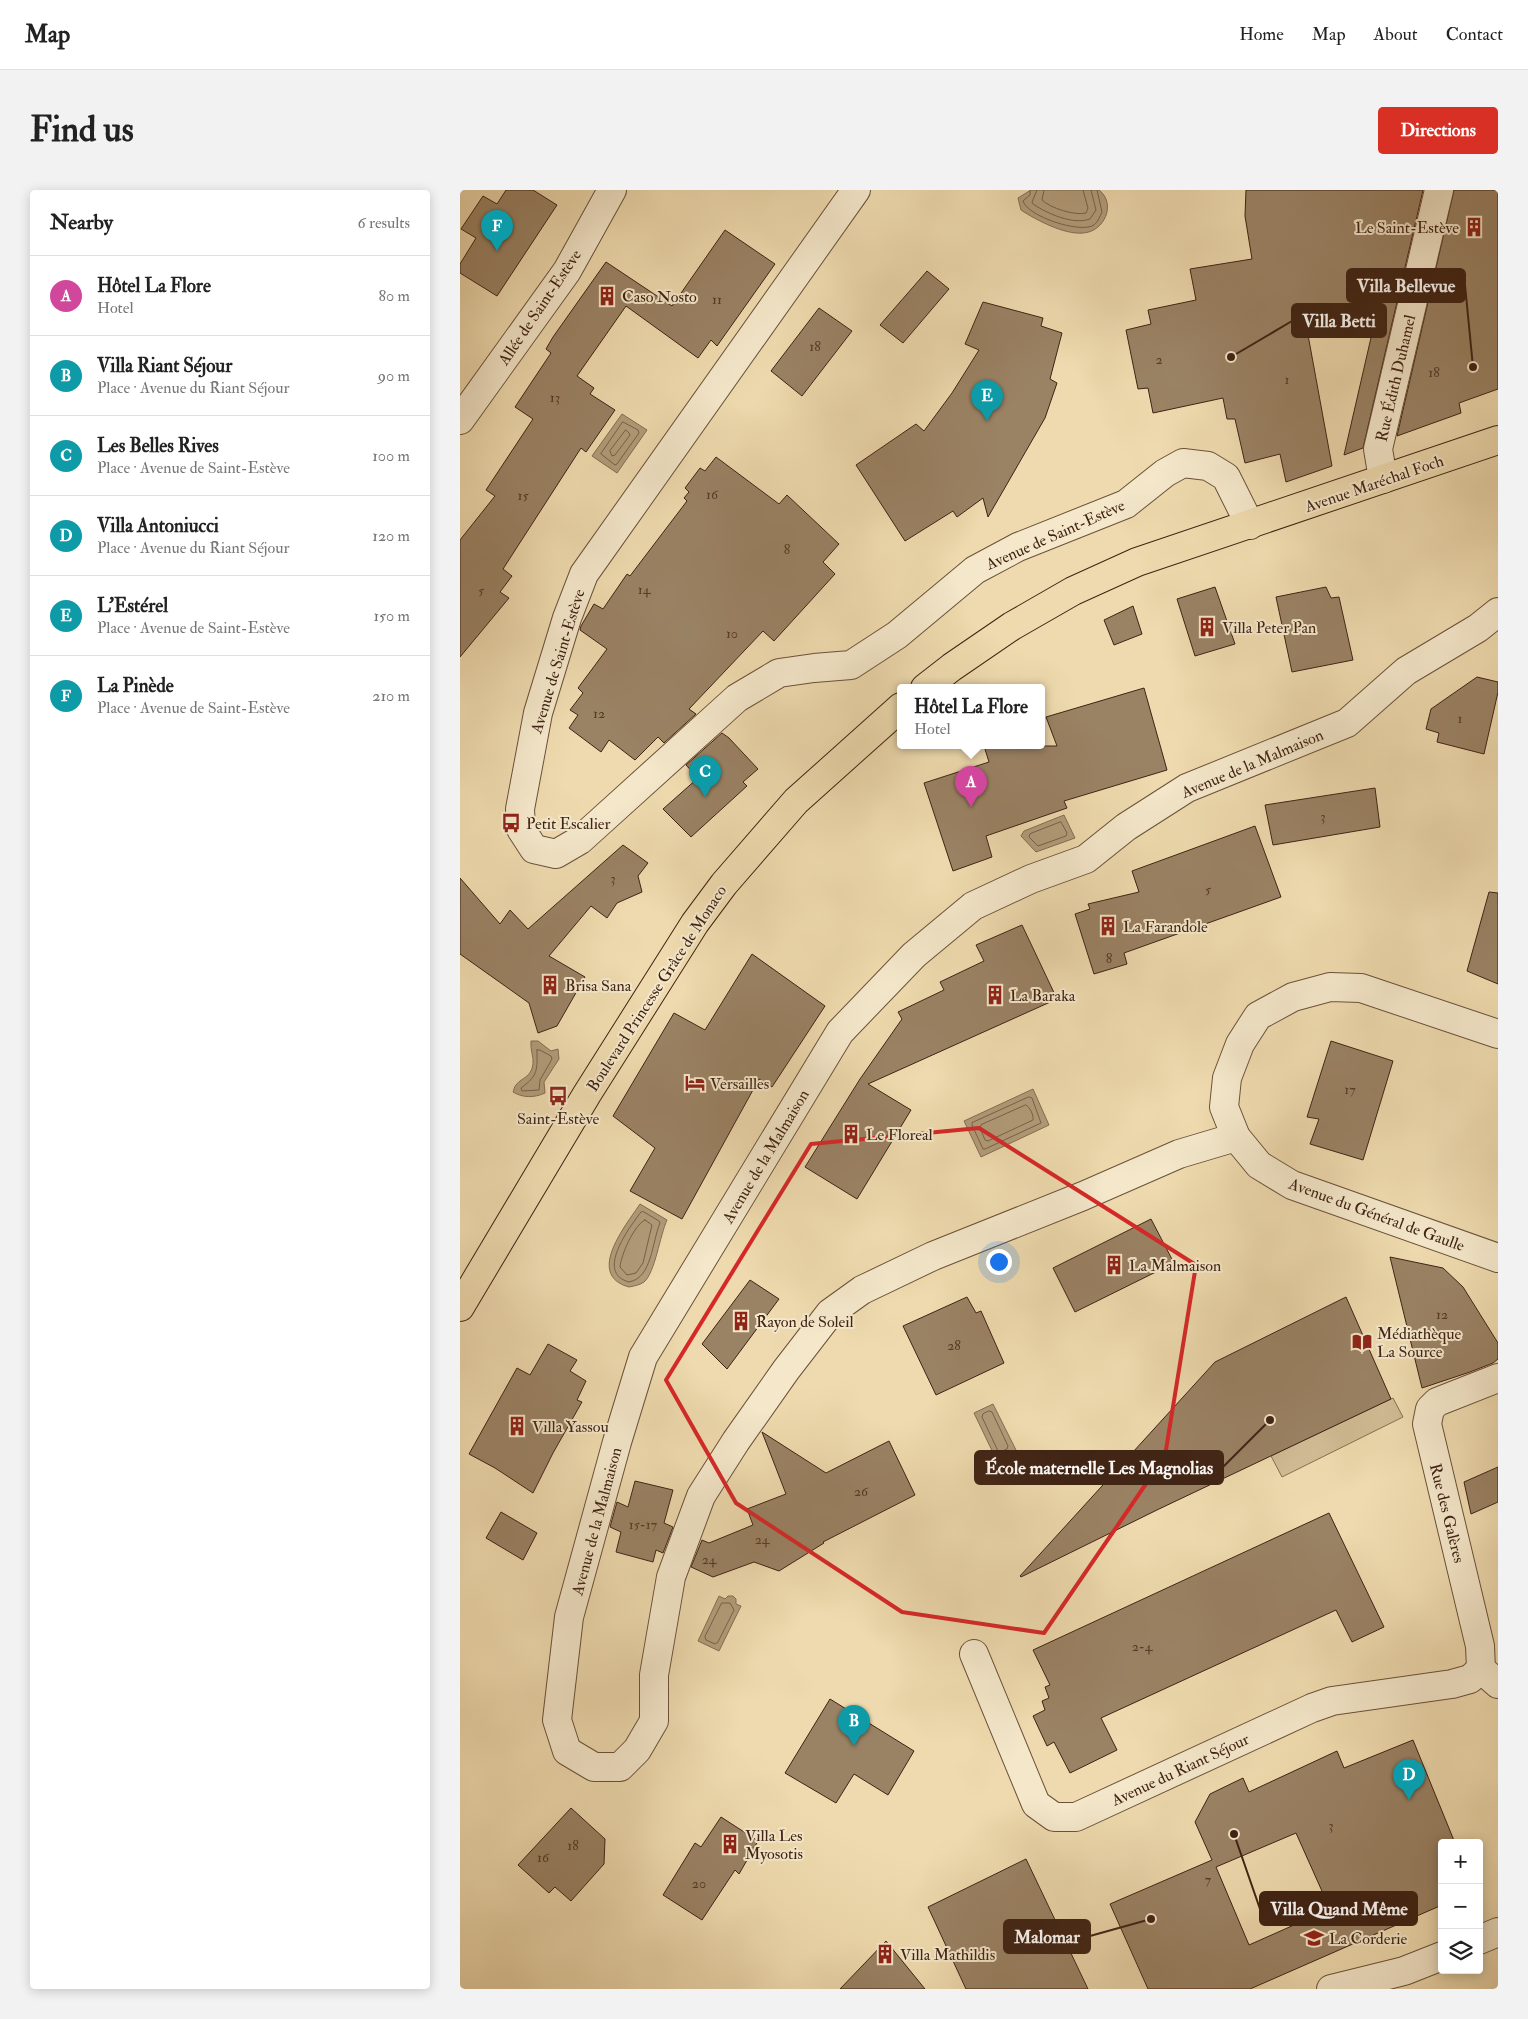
<!DOCTYPE html>
<html lang="en">
<head>
<meta charset="utf-8">
<style>
  body { margin:0; font-family:"IM FELL Double Pica",serif; background:#f2f2f2; color:#222 }
  .controls { position:absolute; right:15px; bottom:15px; display:grid; overflow:hidden; border-radius:5px; box-shadow:0 2px 12px #0003 }
  .controls button { width:45px; height:45px; display:grid; place-items:center; padding:0; border:0; border-bottom:1px solid #e0e0e0; background:#fff; color:#222; font:25px sans-serif }
  .you { position:absolute; left:538px; top:1071px; width:18px; height:18px; margin:-12px; border:4px solid #fff; border-radius:50%; background:#1a73e8; box-shadow:0 0 0 8px #1a73e833 }
  .badge { display:grid; place-items:center; width:32px; height:32px; border-radius:50%; background:#d93025; color:#fff; font-size:16px; font-weight:700 }
  .pin { position:absolute; translate:-50% -41px; filter:drop-shadow(0 1px 2px #0008) }
  .pin::after { content:''; position:absolute; top:26px; width:18px; height:15px; background:inherit; clip-path:polygon(0 0,100% 0,50% 100%) }
  .popup { position:absolute; left:437px; top:494px; width:148px; height:65px; box-sizing:border-box; display:grid; place-content:center; border-radius:5px; background:#fff; filter:drop-shadow(0 1px 4px #0005); font-size:16px; white-space:nowrap; color:#767676 }
  .popup b { font-size:19px; color:#222 }
  .popup::after { content:''; position:absolute; left:50%; top:100%; margin-left:-10px; border:10px solid transparent; border-top-color:#fff }
  .list { margin:0; padding:0; list-style:none }
  h2 { display:flex; justify-content:space-between; align-items:center; height:65px; margin:0; padding:0 20px; font-size:21px }
  h2 small { font-size:16px; font-weight:400; color:#767676 }
  .list li { display:grid; grid-template-columns:32px 1fr auto; gap:15px; align-items:center; box-sizing:border-box; height:80px; padding:0 20px; border-top:1px solid #e0e0e0 }
  .list b { display:block; font-size:19px; white-space:nowrap }
  .list p { margin:0; font-size:16px; white-space:nowrap; color:#767676 }
  .list em { font-size:16px; font-style:normal; color:#767676 }
  .icon { flex:none; width:28px; height:28px; fill:none; stroke:currentColor; stroke-width:2; stroke-linecap:round; stroke-linejoin:round }
  .map { position:relative; flex:none; width:1038px; height:1799px; overflow:hidden; border-radius:5px }
  header { display:flex; align-items:center; gap:30px; box-sizing:border-box; height:70px; padding:0 25px; background:#fff; border-bottom:1px solid #e0e0e0 }
  header strong { font-size:24px }
  nav { display:flex; gap:28px; margin-inline-start:auto; font-size:18px }
  .intro { display:flex; align-items:center; justify-content:space-between; box-sizing:border-box; height:120px; padding:0 30px }
  h1 { margin:0; font-size:35px }
  .button { padding:12px 22px; border-radius:5px; background:#d93025; color:#fff; font-size:18px; font-weight:700 }
  main { display:flex; gap:30px; padding:0 30px }
  aside { flex:1; background:#fff; border-radius:5px; box-shadow:0 2px 12px #0003 }
  .map>svg:first-child { display:block }
  .green { fill:#d0bb94; stroke:#886f54 }
  .water { fill:#b29c7a; stroke:#846c51 }
  .lines { fill:none; stroke-linecap:round; stroke-linejoin:round }
  .shore { stroke:#786047; stroke-width:1 }
  .building { fill:#9a8264; stroke:#3f2314; fill-rule:evenodd }
  .minor-casing { stroke:#6b513a; stroke-width:30 }
  .major-casing { stroke:#3f2314; stroke-width:30 }
  .minor { stroke:#f4e7ca; stroke-width:28 }
  .major { stroke:#eedaae; stroke-width:28 }
  .marked { fill:none; stroke:#d62828; stroke-width:4; stroke-linejoin:round }
  .labels { text-anchor:middle; stroke-width:4; stroke-linejoin:round; paint-order:stroke }
  .number-label { font-size:14px; fill:#563b28 }
  .poi-label { font-size:16px; fill:#3f2314; stroke:#f4e7ca; text-anchor:start }
  .street-label { font-size:16px; fill:#3f2314; stroke:#f4e7ca }
  .leader { fill:none; stroke:#3f2314; stroke-width:2 }
  .callout-dot { fill:#3f2314; stroke:#f4e7ca; stroke-width:2 }
  .callout { fill:#3f2314; stroke:#3f2314; stroke-width:2 }
  .callout-label { font-size:18px; text-anchor:middle; font-weight:bold; fill:#fff }
</style>
</head>
<body>
<header>
<strong>Map</strong>
<nav><a>Home</a><a>Map</a><a>About</a><a>Contact</a></nav>
</header>
<div class="intro"><h1>Find us</h1><a class="button">Directions</a></div>
<main>
<aside>
<h2>Nearby<small>6 results</small></h2>
<ul class="list">
<li><span class="badge" style="background:#d1479c">A</span><div><b>Hôtel La Flore</b><p>Hotel</p></div><em>80 m</em></li>
<li><span class="badge" style="background:#0f9aa8">B</span><div><b>Villa Riant Séjour</b><p>Place · Avenue du Riant Séjour</p></div><em>90 m</em></li>
<li><span class="badge" style="background:#0f9aa8">C</span><div><b>Les Belles Rives</b><p>Place · Avenue de Saint-Estève</p></div><em>100 m</em></li>
<li><span class="badge" style="background:#0f9aa8">D</span><div><b>Villa Antoniucci</b><p>Place · Avenue du Riant Séjour</p></div><em>120 m</em></li>
<li><span class="badge" style="background:#0f9aa8">E</span><div><b>L'Estérel</b><p>Place · Avenue de Saint-Estève</p></div><em>150 m</em></li>
<li><span class="badge" style="background:#0f9aa8">F</span><div><b>La Pinède</b><p>Place · Avenue de Saint-Estève</p></div><em>210 m</em></li>
</ul>
</aside>
<div class="map">
<svg width="1038" height="1799" viewBox="0 0 1038 1799">
  <rect width="100%" height="100%" fill="#eedaae"/>
  <filter id="stains"><feTurbulence type="fractalNoise" baseFrequency=".004" numOctaves="4"/><feColorMatrix values="0 0 0 0 .2 0 0 0 0 .09 0 0 0 0 .02 0 0 0 .5 -.17"/></filter>
  <radialGradient id="worn" r=".72"><stop offset=".6" stop-color="#630" stop-opacity="0"/><stop offset="1" stop-color="#630" stop-opacity=".3"/></radialGradient>
  <path class="green" d="M933 1208 943 1227 822 1287 811 1266Z"/>
  <g class="water">
    <path d="M571 0H639C657 14 644 42 623 43 605 45 576 30 561 20L558 8Z"/>
    <path d="M162 224 187 240 157 283 132 266Z"/>
    <path d="M604 625 615 648 576 662 561 646 564 641Z"/>
    <path d="M71 851H78L91 861 98 859 99 869 84 892 85 903C74 908 63 908 53 902 54 900 54 897 56 895 62 887 71 888 73 874 74 867 70 860 71 851Z"/>
    <path d="M573 899 589 935 521 967 504 931Z"/>
    <path d="M180 1014 207 1030C200 1045 195 1083 184 1092 180 1095 174 1096 169 1097 125 1085 166 1035 180 1014Z"/>
    <path d="M533 1214 556 1260 536 1269 514 1223Z"/>
    <path d="M259 1406 265 1409 268 1406H273L276 1409V1414L281 1416 259 1461 238 1451Z"/>
  </g>
  <g class="lines">
    <g class="shore">
      <path d="M570 0V5L563 11C567 26 620 44 634 35 638 32 640 26 642 22L637 0"/>
      <path d="M577 0 572 12 573 14C588 24 613 35 630 29L636 20 631 0"/>
      <path d="M584 0 582 10C590 18 615 26 626 23L628 18 623 0"/>
      <path d="M163 232 178 240 179 243 157 274 155 275 141 264Z"/>
      <path d="M166 240 169 243 170 245 155 265 152 266 150 261Z"/>
      <path d="M601 632 607 643 606 646 578 656 569 647 570 644Z"/>
      <path d="M77 860H80L91 866 92 869 80 890 79 900 62 901 61 898C79 885 77 879 77 860Z"/>
      <path d="M569 907 572 908 581 933 525 959H523L512 935V933Z"/>
      <path d="M566 915C570 917 574 926 573 930L528 951 525 950 520 938 521 935Z"/>
      <path d="M184 1022 199 1031 200 1033C192 1052 192 1088 169 1092 135 1083 169 1038 181 1022Z"/>
      <path d="M185 1030 192 1035 183 1073 176 1083 167 1085 160 1077C161 1065 174 1035 185 1030Z"/>
      <path d="M529 1221 532 1222 548 1256 547 1259 540 1262 538 1261 522 1227 523 1224Z"/>
      <path d="M262 1413H270L274 1420 258 1452 255 1454 246 1450 245 1447Z"/>
    </g>
  </g>
  <g class="building">
    <path d="M46 0H73L97 15 37 106 0 83V74L16 48 1 39 23 6 37 14Z"/>
    <path d="M786 0H963L903 258 884 265 913 139 844 123 872 276 826 292 820 264 785 273 775 229H767L763 208 693 223 688 198 678 199 666 140 691 134 688 120 736 110 730 79 792 69 785 26Z"/>
    <path d="M994 0H1038V199L999 213 1001 223 937 246Z"/>
    <path d="M265 40 315 74 257 156 251 150 238 168 166 116 117 186 134 198 130 204 155 220 126 262 121 258 43 379 52 386 40 402 49 408 0 467V350L35 306 26 300 73 229 55 217 91 163 86 159 93 147 146 72 212 116Z"/>
    <path d="M467 81 489 99 443 153 420 135Z"/>
    <path d="M523 112 583 128 581 136 602 143 590 189 597 193 585 228 528 327 523 308 497 327 493 321 445 351 396 275 456 234 464 241 492 203 519 160 505 154Z"/>
    <path d="M359 118 392 141 342 206 311 181Z"/>
    <path d="M256 267 319 314 327 305 379 354 363 372 375 384 314 451 303 441 229 519 236 524 204 553 198 547 175 570 149 550 141 562 109 538 118 525 110 520 123 503 118 498 147 459 120 440 121 436 134 414 143 419 167 384 170 386 227 311 224 308 229 302 225 298 240 278 245 281Z"/>
    <path d="M755 397 775 454 735 466 717 409Z"/>
    <path d="M866 397 871 408 879 407 893 470 832 482 816 407Z"/>
    <path d="M673 416 682 444 654 455 644 430Z"/>
    <path d="M1017 487 1038 492V502L1024 564 977 552 979 543 966 539 971 519Z"/>
    <path d="M684 498 707 580 604 611 607 618 526 646 532 667 493 681 464 593 529 572 524 556H597L586 527Z"/>
    <path d="M262 543 269 548 298 579 283 592 287 596 231 647 203 619 238 588 226 575Z"/>
    <path d="M915 598 920 637 813 655 805 615Z"/>
    <path d="M795 636 821 707 664 763 667 774 634 784 615 724 630 719 628 714 679 702 672 681Z"/>
    <path d="M163 655 188 673 178 686 182 702 157 713 147 728 131 716 89 766 125 787 97 836 78 843 69 813 0 764V688L40 734 50 720 68 739Z"/>
    <path d="M1029 702 1038 703V794L1007 781Z"/>
    <path d="M562 735 597 809 408 894 451 920 397 1009 345 977 400 889 442 829 438 822 484 800 480 792 524 771 516 755Z"/>
    <path d="M292 764 365 816 312 897 299 889 222 1029 170 1001 195 958 153 926 214 823 245 840Z"/>
    <path d="M871 851 933 871 903 970 850 954 859 929 847 927Z"/>
    <path d="M691 1029 714 1073 615 1122 593 1078Z"/>
    <path d="M930 1067 983 1078 1003 1097 1038 1153V1169L1033 1173 1010 1182 962 1198Z"/>
    <path d="M290 1090 319 1109 267 1179 242 1154Z"/>
    <path d="M507 1107 516 1123 521 1121 544 1173 476 1205 443 1136Z"/>
    <path d="M886 1107 931 1209 699 1319 561 1387 560 1386 755 1172Z"/>
    <path d="M88 1154 117 1170 110 1181 126 1191 117 1210 122 1212 93 1263 73 1303 35 1278 9 1264 57 1178 70 1185Z"/>
    <path d="M302 1242 366 1283 429 1251 455 1305 363 1352 364 1353 319 1381 294 1372 253 1387 231 1377 242 1350 249 1353 293 1335 287 1319 326 1304Z"/>
    <path d="M1038 1277V1312L1011 1324 1004 1292Z"/>
    <path d="M175 1291 213 1300 204 1333 213 1337 203 1363 196 1360 193 1372 156 1362 161 1342 150 1337 157 1312 168 1317Z"/>
    <path d="M41 1322 77 1343 63 1370 26 1348Z"/>
    <path d="M869 1323 924 1437 892 1452 876 1420 641 1528 657 1560 610 1583 594 1552 587 1556 573 1526 585 1520 582 1511 589 1508 585 1497 590 1495 573 1460Z"/>
    <path d="M370 1509 454 1561 428 1605 394 1584 376 1613 325 1583Z"/>
    <path d="M953 1550 995 1653H982V1715L790 1799H688L650 1714 752 1670 735 1632 750 1604 783 1588 789 1602 877 1561 884 1578ZM836 1643 870 1719 789 1755 756 1677Z"/>
    <path d="M111 1618 145 1649 144 1674 111 1711 95 1697 89 1703 58 1675Z"/>
    <path d="M261 1627 298 1651 279 1684 275 1680 242 1730 203 1705 235 1653 241 1657Z"/>
    <path d="M566 1669 628 1799H506L468 1717Z"/>
    <path d="M426 1751 465 1799H380Z"/>
  </g>
  <g class="lines">
    <defs>
      <g id="minor">
        <path d="M396 0 124 384 107 428 78 523 60 619 61 639 74 659 96 664 120 650 277 508 319 483 354 478 391 475 437 445 515 380 558 357 666 314 705 283 723 273 748 276 766 287 790 335"/>
        <path d="M0 230 107 81 152 0"/>
        <path d="M923 289 918 259 979 0"/>
        <path d="M1038 844 901 798 870 797 833 807 798 826 780 854 767 888 764 917 776 947 799 975 832 995 1038 1068"/>
        <path d="M776 947 719 964 623 1006 473 1066 402 1100 370 1123 326 1180 276 1251 241 1306 211 1387 194 1485V1531L177 1560 160 1577H134L107 1561 97 1530 109 1427 157 1252 183 1167 380 842 454 765 513 716 571 689 626 669 666 637 727 598 887 533 946 481 1018 438 1038 422"/>
        <path d="M1038 1188 977 1212 970 1219 967 1234 1020 1456 1021 1479 1038 1494"/>
        <path d="M514 1464 576 1614 594 1627H616L852 1518 872 1511 992 1494 1010 1489 1021 1479"/>
        <path d="M1019 1750 1038 1742"/>
        <path d="M871 1799 944 1781 982 1766"/>
      </g>
      <g id="major">
        <path d="M465 498 492 477 552 436 613 401 677 372 1038 250"/>
        <path d="M0 1117 127 904 235 733 264 694 336 611 441 517"/>
      </g>
    </defs>
    <use href="#minor" class="minor-casing"/>
    <use href="#major" class="major-casing"/>
    <use href="#minor" class="minor"/>
    <use href="#major" class="major"/>
  </g>
  <path class="marked" d="M519 938 736 1075 705 1266 584 1443 442 1422 276 1313 206 1190 351 954Z"/>
  <defs>
    <symbol id="building-bare" viewBox="-9 -9 18 18"><path d="M-4-6H4V6H1V3H-1V6H-4ZM-2.5-4.3h1.7v1.8h-1.7ZM.8-4.3h1.7v1.8H.8ZM-2.5-1h1.7V.8h-1.7ZM.8-1h1.7V.8H.8Z" fill="#8f2418" stroke="#f4e7ca" stroke-width="2.5" paint-order="stroke"/></symbol>
    <symbol id="bus-bare" viewBox="-9 -9 18 18"><path d="M-5-6H5V4H4V6H2V4H-2V6H-4V4H-5ZM-3.5-4V0h7V-4ZM-3.5 1.2v1.5H-2V1.2ZM2 1.2v1.5H3.5V1.2Z" fill="#8f2418" stroke="#f4e7ca" stroke-width="2.5" paint-order="stroke"/></symbol>
    <symbol id="hotel-bare" viewBox="-9 -9 18 18"><path d="M-6-4.5h1.5V1H6V5H4.5V3h-9V5H-6ZM-4 0a1.8 1.8 0 1 1 3.6 0ZM.5 0V-2.5h3Q6-2.5 6 0Z" fill="#8f2418" stroke="#f4e7ca" stroke-width="2.5" paint-order="stroke"/></symbol>
    <symbol id="library-bare" viewBox="-9 -9 18 18"><path d="M-6-4Q-3-5.5-.7-3.5V5Q-3 3-6 4ZM6-4Q3-5.5 .7-3.5V5Q3 3 6 4Z" fill="#8f2418" stroke="#f4e7ca" stroke-width="2.5" paint-order="stroke"/></symbol>
    <symbol id="university-bare" viewBox="-9 -9 18 18"><path d="M0-5L7-2L0 1L-7-2ZM-4 1L0 2.5L4 1V4Q0 6-4 4Z" fill="#8f2418" stroke="#f4e7ca" stroke-width="2.5" paint-order="stroke"/></symbol>
  </defs>
  <g fill-rule="evenodd">
    <use href="#building-bare" x="1000" y="23" width="28" height="28"/>
    <use href="#building-bare" x="133" y="92" width="28" height="28"/>
    <use href="#building-bare" x="733" y="423" width="28" height="28"/>
    <use href="#bus-bare" x="37" y="619" width="28" height="28"/>
    <use href="#building-bare" x="634" y="722" width="28" height="28"/>
    <use href="#building-bare" x="76" y="781" width="28" height="28"/>
    <use href="#building-bare" x="521" y="791" width="28" height="28"/>
    <use href="#hotel-bare" x="221" y="879" width="28" height="28"/>
    <use href="#bus-bare" x="84" y="892" width="28" height="28"/>
    <use href="#building-bare" x="377" y="930" width="28" height="28"/>
    <use href="#building-bare" x="640" y="1061" width="28" height="28"/>
    <use href="#building-bare" x="267" y="1117" width="28" height="28"/>
    <use href="#library-bare" x="888" y="1138" width="28" height="28"/>
    <use href="#building-bare" x="43" y="1222" width="28" height="28"/>
    <use href="#building-bare" x="256" y="1640" width="28" height="28"/>
    <use href="#university-bare" x="840" y="1734" width="28" height="28"/>
    <use href="#building-bare" x="411" y="1750" width="28" height="28"/>
  </g>
  <g class="labels">
    <g class="number-label">
      <text x="257" y="114">11</text>
      <text x="355" y="161">18</text>
      <text x="699" y="174">2</text>
      <text x="974" y="187">18</text>
      <text x="827" y="194">1</text>
      <text x="95" y="212">13</text>
      <text x="252" y="309">16</text>
      <text x="63" y="310">15</text>
      <text x="327" y="364">8</text>
      <text x="184" y="404">14</text>
      <text x="21" y="405">5</text>
      <text x="272" y="448">10</text>
      <text x="139" y="528">12</text>
      <text x="1000" y="533">1</text>
      <text x="863" y="631">3</text>
      <text x="153" y="693">3</text>
      <text x="748" y="704">5</text>
      <text x="649" y="773">8</text>
      <text x="890" y="904">17</text>
      <text x="982" y="1129">12</text>
      <text x="494" y="1160">28</text>
      <text x="401" y="1306">26</text>
      <text x="183" y="1339">15-17</text>
      <text x="302" y="1354">24</text>
      <text x="249" y="1374">24</text>
      <text x="682" y="1461">2-4</text>
      <text x="871" y="1640">3</text>
      <text x="113" y="1660">18</text>
      <text x="83" y="1672">16</text>
      <text x="748" y="1694">7</text>
      <text x="239" y="1698">20</text>
    </g>
    <g class="poi-label">
      <text x="999" y="43" text-anchor="end">Le Saint-Estève</text>
      <text x="162" y="112">Caso Nosto</text>
      <text x="762" y="443">Villa Peter Pan</text>
      <text x="66" y="639">Petit Escalier</text>
      <text x="663" y="742">La Farandole</text>
      <text x="105" y="801">Brisa Sana</text>
      <text x="550" y="811">La Baraka</text>
      <text x="250" y="899">Versailles</text>
      <text x="98" y="934" text-anchor="middle">Saint-Estève</text>
      <text x="406" y="950">Le Floreal</text>
      <text x="669" y="1081">La Malmaison</text>
      <text x="296" y="1137">Rayon de Soleil</text>
      <text x="917" y="1149">Médiathèque<tspan x="917" dy="18">La Source</tspan></text>
      <text x="72" y="1242">Villa Yassou</text>
      <text x="285" y="1651">Villa Les<tspan x="285" dy="18">Myosotis</tspan></text>
      <text x="869" y="1754">La Corderie</text>
      <text x="440" y="1770">Villa Mathildis</text>
    </g>
    <g class="street-label">
      <text transform="translate(79 117) rotate(-56)" y="6">Allée de Saint-Estève</text>
      <text transform="translate(935 188) rotate(-77)" y="6">Rue Édith Duhamel</text>
      <text transform="translate(914 293) rotate(-19)" y="6">Avenue Maréchal Foch</text>
      <text transform="translate(595 344) rotate(-24)" y="6">Avenue de Saint-Estève</text>
      <text transform="translate(97 471) rotate(-73)" y="6">Avenue de Saint-Estève</text>
      <text transform="translate(792 573) rotate(-23)" y="6">Avenue de la Malmaison</text>
      <text transform="translate(196 798) rotate(-57)" y="6">Boulevard Princesse Grâce de Monaco</text>
      <text transform="translate(305 966) rotate(-59)" y="6">Avenue de la Malmaison</text>
      <text transform="translate(917 1024) rotate(20)" y="6">Avenue du Général de Gaulle</text>
      <text transform="translate(988 1323) rotate(76)" y="6">Rue des Galères</text>
      <text transform="translate(136 1331) rotate(-75)" y="6">Avenue de la Malmaison</text>
      <text transform="translate(720 1579) rotate(-25)" y="6">Avenue du Riant Séjour</text>
    </g>
  </g>
  <path class="leader" d="M1013 177L1005 95M771 167L832 131M810 1230L763 1277M774 1644L800 1719M691 1729L630 1746"/>
  <g class="callout-dot">
    <circle cx="1013" cy="177" r="5"/>
    <circle cx="771" cy="167" r="5"/>
    <circle cx="810" cy="1230" r="5"/>
    <circle cx="774" cy="1644" r="5"/>
    <circle cx="691" cy="1729" r="5"/>
  </g>
  <g class="callout">
    <rect x="887" y="79" width="118" height="33" rx="5"/>
    <rect x="832" y="114" width="94" height="33" rx="5"/>
    <rect x="515" y="1261" width="248" height="33" rx="5"/>
    <rect x="800" y="1702" width="157" height="33" rx="5"/>
    <rect x="544" y="1730" width="86" height="33" rx="5"/>
  </g>
  <g class="callout-label">
    <text x="946" y="102">Villa Bellevue</text>
    <text x="879" y="137">Villa Betti</text>
    <text x="639" y="1284">École maternelle Les Magnolias</text>
    <text x="879" y="1725">Villa Quand Même</text>
    <text x="587" y="1753">Malomar</text>
  </g>
  <rect width="100%" height="100%" filter="url(#stains)"/>
  <rect width="100%" height="100%" fill="url(#worn)"/>
</svg>
<div class="controls">
<button>+</button>
<button>−</button>
<button><svg class="icon" aria-label="layers" viewBox="0 0 24 24"><path d="M12 4l9 5-9 5-9-5zM3 14l9 5 9-5"/></svg></button>
</div>
<div class="you"></div>
<div class="pin badge" style="left:511px;top:617px;background:#d1479c">A</div>
<div class="popup"><b>Hôtel La Flore</b>Hotel</div>
<div class="pin badge" style="left:394px;top:1556px;background:#0f9aa8">B</div>
<div class="pin badge" style="left:245px;top:607px;background:#0f9aa8">C</div>
<div class="pin badge" style="left:949px;top:1610px;background:#0f9aa8">D</div>
<div class="pin badge" style="left:527px;top:231px;background:#0f9aa8">E</div>
<div class="pin badge" style="left:37px;top:61px;background:#0f9aa8">F</div>
</div>
</main>
</body>
</html>
